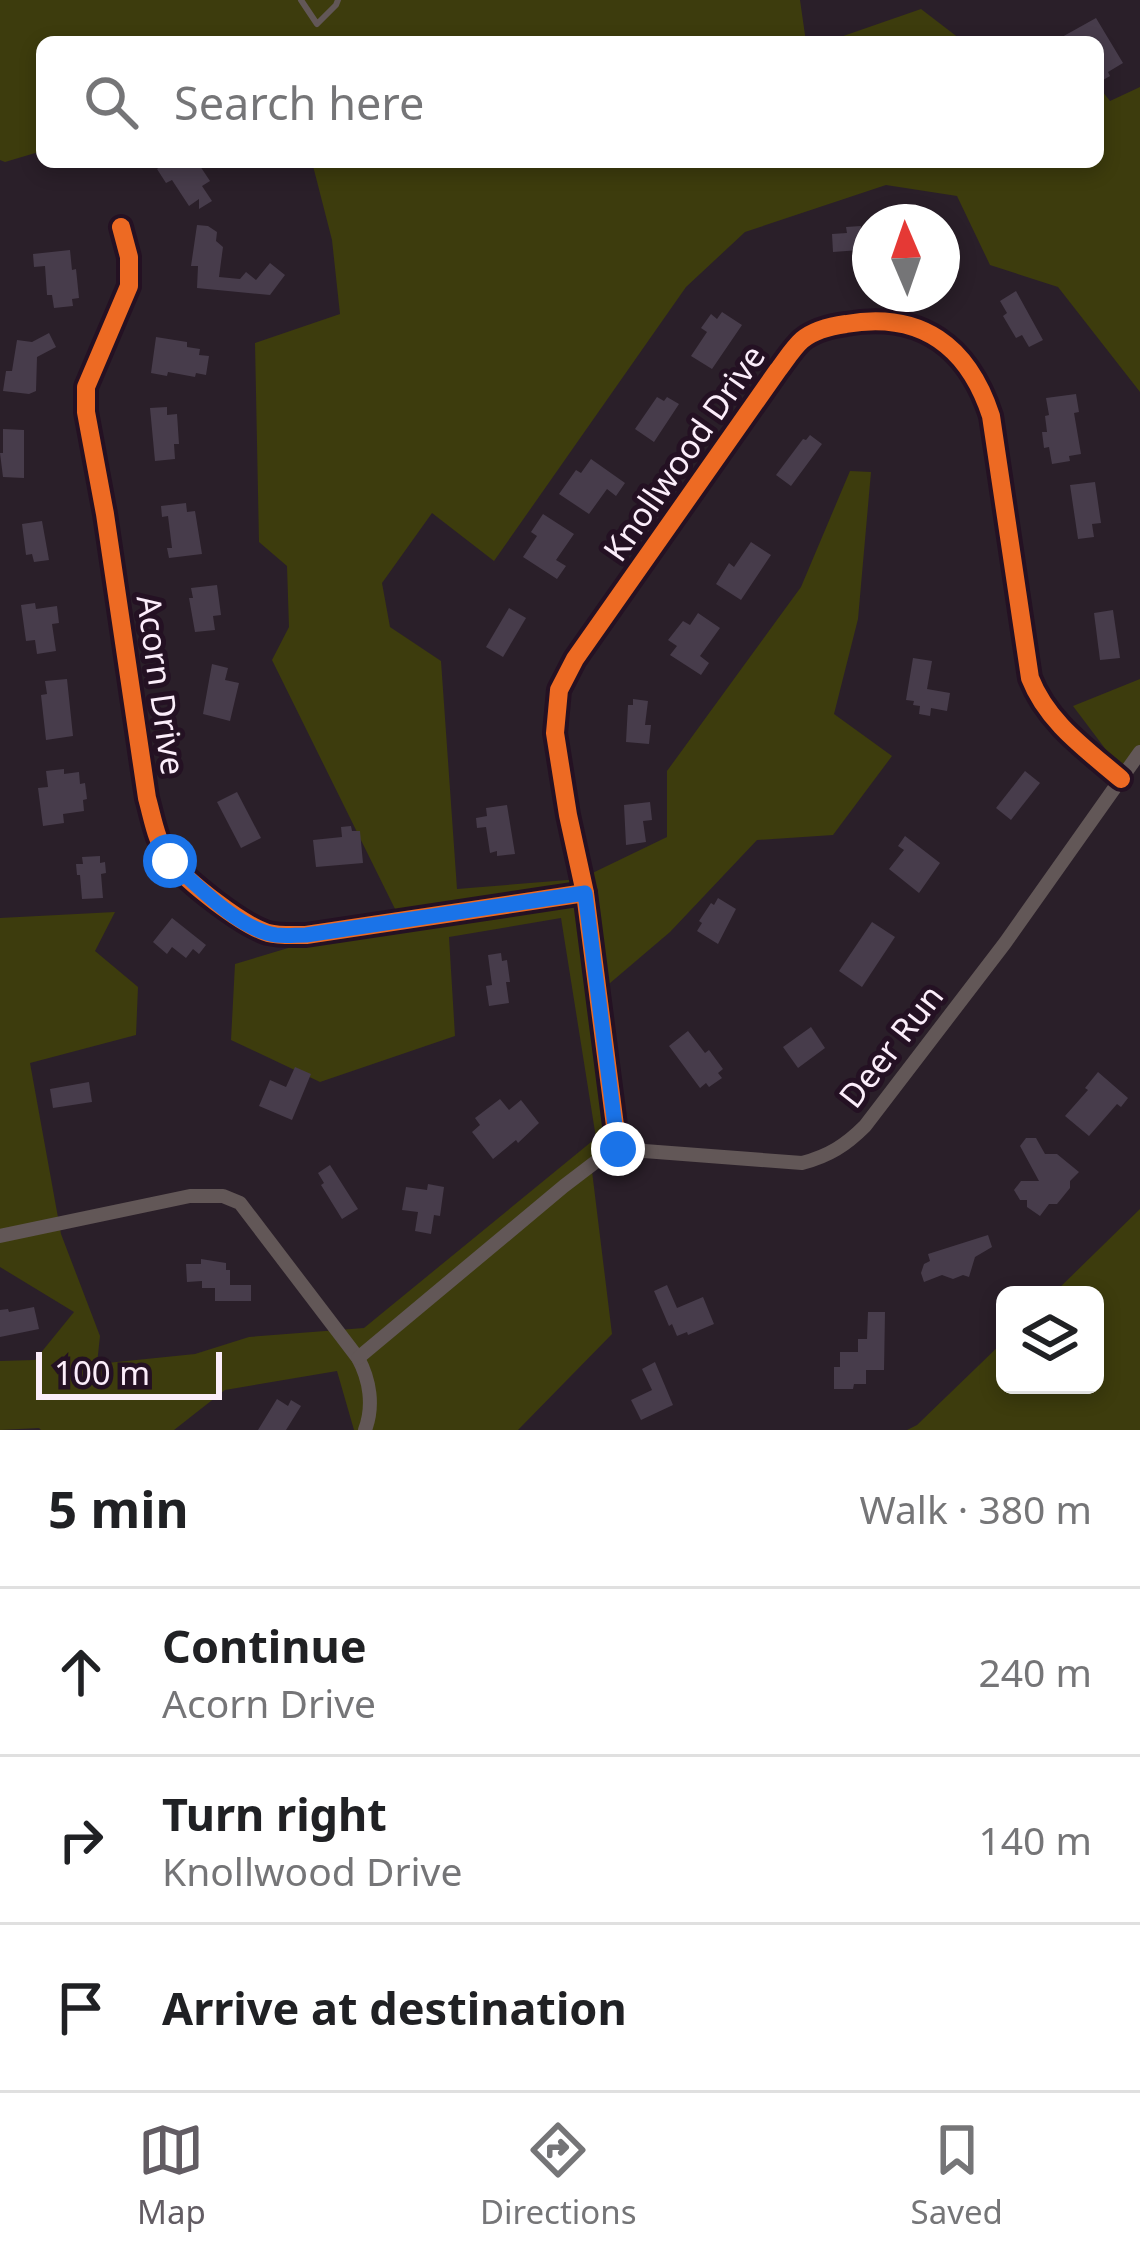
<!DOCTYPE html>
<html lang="en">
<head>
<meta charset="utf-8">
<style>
  body { margin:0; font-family:"Noto Sans",sans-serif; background:#f2f2f2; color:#202124 }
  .controls { position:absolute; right:36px; bottom:36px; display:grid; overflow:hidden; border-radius:18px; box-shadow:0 6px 18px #0003 }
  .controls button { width:108px; height:108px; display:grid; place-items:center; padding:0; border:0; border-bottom:3px solid #e0e0e0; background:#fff; color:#202124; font:60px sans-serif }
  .compass { position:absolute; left:852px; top:204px; width:108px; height:108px; border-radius:50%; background:#fff; box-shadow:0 6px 18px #0003; rotate:358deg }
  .scale { position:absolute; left:36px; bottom:30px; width:186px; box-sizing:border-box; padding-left:12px; border:6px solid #fbedfa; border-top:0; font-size:33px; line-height:42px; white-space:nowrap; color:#fbedfa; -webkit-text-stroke:9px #241123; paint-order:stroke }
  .stop { position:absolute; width:36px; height:36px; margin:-27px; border:9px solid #1a73e8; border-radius:50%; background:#fff }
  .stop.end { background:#1a73e8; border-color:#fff; box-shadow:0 3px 12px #0008 }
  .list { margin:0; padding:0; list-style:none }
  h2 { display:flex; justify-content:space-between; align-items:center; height:156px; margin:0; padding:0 48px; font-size:51px }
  h2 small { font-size:39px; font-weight:400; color:#757577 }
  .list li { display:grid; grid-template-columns:78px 1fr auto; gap:36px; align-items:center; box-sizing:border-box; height:168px; padding:0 48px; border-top:3px solid #e0e0e0 }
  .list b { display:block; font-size:45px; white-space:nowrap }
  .list p { margin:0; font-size:39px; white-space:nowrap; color:#757577 }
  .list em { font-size:39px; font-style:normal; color:#757577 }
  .icon { flex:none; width:66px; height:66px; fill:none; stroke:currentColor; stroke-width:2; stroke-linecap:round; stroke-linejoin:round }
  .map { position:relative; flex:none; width:1140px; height:1430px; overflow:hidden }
  .search { position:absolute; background:#fff; box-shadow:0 6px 18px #0003; left:36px; right:36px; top:36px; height:132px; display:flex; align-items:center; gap:30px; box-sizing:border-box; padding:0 42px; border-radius:18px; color:#757577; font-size:45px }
  .sheet { height:660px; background:#fff }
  nav { display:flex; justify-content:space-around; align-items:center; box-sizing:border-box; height:168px; border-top:3px solid #e0e0e0; background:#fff; font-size:33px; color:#757577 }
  nav a { display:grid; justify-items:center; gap:6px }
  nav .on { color:#625c63 }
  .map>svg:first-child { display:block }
  .green { fill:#3d3c0d }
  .building { fill:#473c4b }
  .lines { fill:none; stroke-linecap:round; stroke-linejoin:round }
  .lane { stroke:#625757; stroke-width:6 }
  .street { stroke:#625757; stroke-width:14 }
  .cycleway-casing { stroke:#241123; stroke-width:26 }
  .cycleway { stroke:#ed6a23; stroke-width:18 }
  .route { stroke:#1a73e8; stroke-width:15 }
  .labels { text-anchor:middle; stroke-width:10; stroke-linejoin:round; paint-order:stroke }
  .street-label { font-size:33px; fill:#fbedfa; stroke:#241123 }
</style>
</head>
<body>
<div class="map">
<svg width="1140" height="1430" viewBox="0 0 1140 1430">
  <rect width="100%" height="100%" fill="#2a1f29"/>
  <g class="green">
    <path d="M0 0H800L806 42H42V151L5 162 0 160Z"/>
    <path d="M921 9 964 42H826Z"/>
    <path d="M1098 86 1110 101 1140 87V392L1058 287 990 265 957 196 886 185 745 232 686 287 494 561 432 513 382 583 390 627 441 661 457 889 580 879 667 837V771L801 587 850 471 871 472 858 619 834 714 892 756 833 835 757 840 670 932 596 995 611 1146 591 1163 612 1334 518 1430H354L337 1371 225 1390 174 1430H41L39 1428 0 1430V1361L35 1360 74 1312 0 1267V918L115 912 95 951 138 987 136 1035 30 1063 61 1234 100 1336 97 1364 195 1354 249 1337 364 1328 596 1138 561 918 449 937 455 1036 320 1082 231 1040 235 964 398 915 272 660 289 627 287 566 259 542 255 343 340 314 332 240 312 162H1098Z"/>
    <path d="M1140 679V757L1125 775 1073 706Z"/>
    <path d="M1140 1209V1430H907L917 1425 1005 1340V1385H1095V1295H1052Z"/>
  </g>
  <g class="building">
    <path d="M1096 18 1123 63 1108 72 1110 76 1098 83V42H1053Z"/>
    <path d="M167 162H190L193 166 198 163 210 181 202 186 212 201 199 209V199L189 206 172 180 166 183 157 169Z"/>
    <path d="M197 225 208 226 217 232 216 241 223 247 219 277 240 279 246 272 256 280 270 263 285 275 270 295 197 288 198 266H191Z"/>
    <path d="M861 226 862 240H870V254H860V250L833 252 832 234 847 233 846 227Z"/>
    <path d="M70 250 72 270 76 269 79 298 72 299 73 306 54 308 52 295H47L45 266 34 267 33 254Z"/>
    <path d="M1016 291 1043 340 1029 347 1022 335 1016 338 1003 316 1007 313 1000 301Z"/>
    <path d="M722 312 742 325 712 369 691 356 707 332 701 328 711 314 717 319Z"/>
    <path d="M49 333 56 347 37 357 36 391 29 394 3 391 6 371H12L17 340 32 342Z"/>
    <path d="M156 337 187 342V347L200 349 199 355 209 356 206 375 196 373 195 377 168 372 167 376 151 373Z"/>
    <path d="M1076 394 1079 412 1074 413 1081 454 1069 456 1070 461 1052 464 1049 447 1044 448 1042 432H1047L1045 416 1049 415 1046 398Z"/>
    <path d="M657 397 664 401 667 397 679 404 654 442 635 429Z"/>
    <path d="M167 407V415L177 414 179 444H174L175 459 155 461 150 408Z"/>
    <path d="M3 429 24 430V478L3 477 0 453H3Z"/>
    <path d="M810 435 822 444 791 486 776 475 803 439 806 440Z"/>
    <path d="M591 459 625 483 616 496 607 489 589 514 559 494 576 470 581 473Z"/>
    <path d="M1095 482 1101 523 1092 524 1094 537 1078 539 1070 485Z"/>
    <path d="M186 503 187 512 195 511 202 554 169 558 167 548H172L168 516 162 517 161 506Z"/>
    <path d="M543 514 574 534 556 560 566 566 557 579 523 557 537 536 531 532Z"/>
    <path d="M42 521 49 560 34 562 32 554 26 555 22 524Z"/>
    <path d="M751 542 771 555 741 600 716 584 729 563 734 567Z"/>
    <path d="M217 585 221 615 213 616 215 630 195 632 189 598H193L191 588Z"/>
    <path d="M35 603 36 609 57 606 59 623 52 624 56 651 37 654 35 640 26 641 21 605Z"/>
    <path d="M509 608 526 618 503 657 486 647Z"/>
    <path d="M1113 610 1120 658 1100 660 1094 613Z"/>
    <path d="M698 613 720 628 700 656 709 663 701 675 670 655 677 646 668 640 683 621 690 625Z"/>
    <path d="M913 658 932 661 927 689 950 693 947 711 931 708 930 716 919 714 920 706 913 705 914 701 906 700Z"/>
    <path d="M212 664 228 668 225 680 239 683 230 721 203 714Z"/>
    <path d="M67 679 73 736 46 740 41 695 47 694 45 681Z"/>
    <path d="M633 699 648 701 645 725H651L649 744 626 742 628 705H633Z"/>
    <path d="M64 769V774L79 772 80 784 85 783 87 799 83 800 84 811 63 814 64 823 43 826 38 788 48 787 46 771Z"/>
    <path d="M1025 771 1040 783 1011 820 996 808Z"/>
    <path d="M237 792 261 838 241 848 217 802Z"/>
    <path d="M650 802 652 820 643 821 646 842 626 845 624 805Z"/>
    <path d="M507 805 515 854 497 856V851L490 853 486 827 477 828 476 818 487 816 486 808Z"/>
    <path d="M351 826 352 831H360L363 863 316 867 313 840 342 837 341 827Z"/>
    <path d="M905 836 940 863 919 893 889 869 904 850 898 846Z"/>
    <path d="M100 856V863L105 862 106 873 101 874 103 898 82 899 80 875H77L76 864H83L82 857Z"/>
    <path d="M718 898 736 909 718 944 697 931 702 923 699 921 711 903 714 905Z"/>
    <path d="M172 918 206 945 199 954 193 949 186 958 172 947 167 954 153 942Z"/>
    <path d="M872 922 895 937 862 987 839 971Z"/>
    <path d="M501 953 502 961 507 960 510 982H506L509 1003 489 1006 486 986 492 985 488 955Z"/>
    <path d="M811 1027 825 1048 798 1068 783 1047Z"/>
    <path d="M688 1031 705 1053 709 1050 723 1069 718 1073 722 1078 709 1087 706 1083 700 1088 669 1046Z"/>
    <path d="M295 1067 311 1074 292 1120 259 1106 270 1080 286 1087Z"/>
    <path d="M1098 1072 1128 1098 1121 1107 1117 1104 1089 1136 1065 1116 1088 1090 1085 1088Z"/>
    <path d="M89 1082 92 1102 53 1108 50 1089Z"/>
    <path d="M500 1099 509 1110 521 1100 539 1123 518 1143 516 1140 493 1159 472 1132 480 1125 475 1118Z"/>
    <path d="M1026 1138H1036L1045 1154H1057L1079 1172 1070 1181V1188L1057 1204H1049L1040 1216 1027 1207V1200H1020L1014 1190 1021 1181H1039L1020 1146Z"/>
    <path d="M330 1165 358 1209 342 1219 321 1185 324 1183 318 1173Z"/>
    <path d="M428 1184 444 1187 440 1216 434 1215 431 1234 415 1231 418 1212 402 1210 406 1187 427 1190Z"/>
    <path d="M988 1235 992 1247 975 1257 969 1277 963 1275 953 1279 942 1275 924 1282 921 1273 924 1264 930 1261 928 1254Z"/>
    <path d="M201 1259 226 1263V1270H230V1285H251V1301H215V1288H202V1281L187 1282 186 1264H201Z"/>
    <path d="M667 1285 677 1308 703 1297 714 1324 688 1335 687 1332 677 1336 672 1324 669 1326 654 1291Z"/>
    <path d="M34 1307 39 1329 0 1337V1310L8 1309 9 1312Z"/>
    <path d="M868 1312H885L884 1370H866V1384H854L853 1389H834V1367H840V1352H858V1339H867Z"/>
    <path d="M655 1362 673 1405 641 1420 631 1400 652 1390 642 1369Z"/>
    <path d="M277 1399 288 1406 291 1400 301 1406 286 1430H258Z"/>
  </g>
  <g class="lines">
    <path class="lane" d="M301 0 317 24 336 5 338 0"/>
    <g class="street">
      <path d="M121 227 129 257V286L86 387V412L105 514 147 798C153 819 156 842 170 860 187 882 242 925 268 933 280 936 293 935 306 935L585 893"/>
      <path d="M618 1149 585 893 568 815 555 733 559 690 575 659 778 370C785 361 793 348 802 340 814 330 831 326 846 324 921 311 968 346 991 416L1030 678C1047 722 1086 749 1121 779"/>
      <path d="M0 1236 190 1196H223L240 1203 358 1358C370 1380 374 1406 365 1430"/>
      <path d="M358 1358 564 1186 602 1157 618 1149 802 1163C829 1156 846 1145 865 1126L1005 943 1140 752"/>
    </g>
    <defs>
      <g id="cycleway">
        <path d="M121 227 129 257V286L86 387V412L105 514 147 798C153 819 156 842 170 860 187 882 242 925 268 933 280 936 293 935 306 935L585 893"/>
        <path d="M618 1149 585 893 568 815 555 733 559 690 575 659 778 370C785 361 793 348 802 340 814 330 831 326 846 324 921 311 968 346 991 416L1030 678C1047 722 1086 749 1121 779"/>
      </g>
    </defs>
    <use href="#cycleway" class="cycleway-casing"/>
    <use href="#cycleway" class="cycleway"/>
  </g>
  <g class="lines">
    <path class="route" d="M170 861C197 885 239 930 276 935 285 936 296 935 306 935L585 893 618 1149"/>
  </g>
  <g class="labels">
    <g class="street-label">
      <text transform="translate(684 453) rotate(-55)" y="12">Knollwood Drive</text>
      <text transform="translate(161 685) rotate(82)" y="12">Acorn Drive</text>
      <text transform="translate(891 1046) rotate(-52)" y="12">Deer Run</text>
    </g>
  </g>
</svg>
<div class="controls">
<button><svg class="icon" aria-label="layers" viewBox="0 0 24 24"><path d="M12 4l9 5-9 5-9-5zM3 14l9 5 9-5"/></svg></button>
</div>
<svg class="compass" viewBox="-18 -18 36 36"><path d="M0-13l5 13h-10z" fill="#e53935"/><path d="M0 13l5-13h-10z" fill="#757577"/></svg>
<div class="scale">100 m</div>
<div class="stop" style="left:170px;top:861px"></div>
<div class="stop end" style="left:618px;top:1149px"></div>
<div class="search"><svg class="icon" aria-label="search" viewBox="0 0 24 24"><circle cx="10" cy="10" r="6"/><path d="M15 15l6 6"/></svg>Search here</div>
</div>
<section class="sheet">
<h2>5 min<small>Walk · 380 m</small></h2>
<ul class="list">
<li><svg class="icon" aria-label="ahead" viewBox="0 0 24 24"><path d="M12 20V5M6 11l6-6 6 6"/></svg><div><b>Continue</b><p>Acorn Drive</p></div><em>240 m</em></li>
<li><svg class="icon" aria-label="right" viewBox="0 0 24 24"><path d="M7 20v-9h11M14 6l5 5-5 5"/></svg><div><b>Turn right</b><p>Knollwood Drive</p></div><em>140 m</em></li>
<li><svg class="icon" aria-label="arrive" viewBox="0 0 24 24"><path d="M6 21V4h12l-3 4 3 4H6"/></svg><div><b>Arrive at destination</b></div></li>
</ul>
</section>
<nav>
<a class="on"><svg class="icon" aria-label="map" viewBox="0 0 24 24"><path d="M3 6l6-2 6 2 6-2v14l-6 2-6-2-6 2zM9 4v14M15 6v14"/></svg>Map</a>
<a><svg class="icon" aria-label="directions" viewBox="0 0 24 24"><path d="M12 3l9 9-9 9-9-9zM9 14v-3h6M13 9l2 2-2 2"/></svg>Directions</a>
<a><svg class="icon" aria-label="saved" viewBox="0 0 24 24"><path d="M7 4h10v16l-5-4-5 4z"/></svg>Saved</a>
</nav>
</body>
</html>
